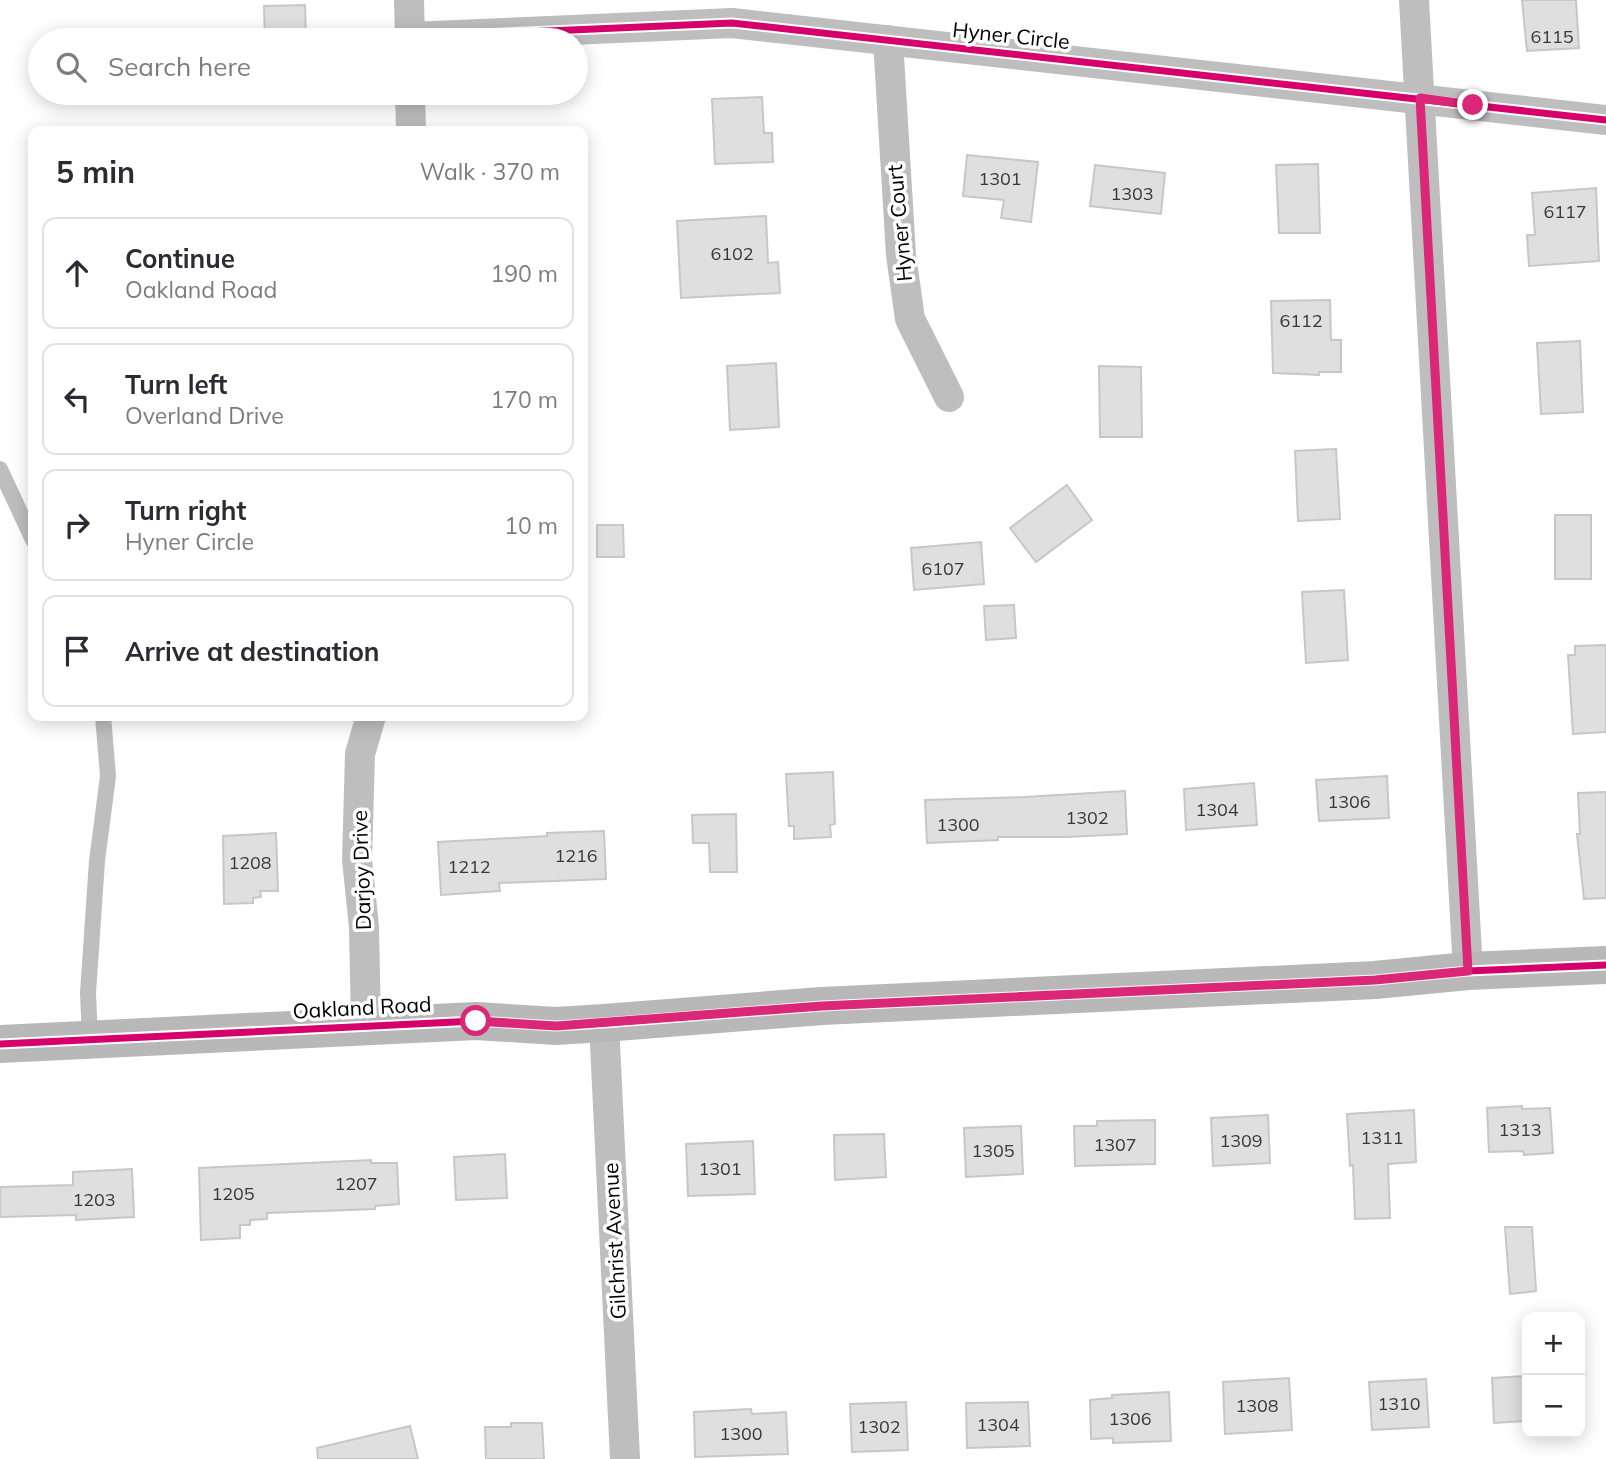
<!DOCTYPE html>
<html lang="en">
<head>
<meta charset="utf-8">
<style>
  body { margin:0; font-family:Mulish,sans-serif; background:#f2f2f3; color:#2b2b33 }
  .controls { position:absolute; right:21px; bottom:21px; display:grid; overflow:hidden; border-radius:14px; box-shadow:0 4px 18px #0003 }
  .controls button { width:63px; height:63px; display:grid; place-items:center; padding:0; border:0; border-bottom:2px solid #e1e1e2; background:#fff; color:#2b2b33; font:35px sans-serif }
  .stop { position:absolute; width:21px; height:21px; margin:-16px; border:5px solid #db2777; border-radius:50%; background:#fff }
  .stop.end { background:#db2777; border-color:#fff; box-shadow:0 2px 7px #0008 }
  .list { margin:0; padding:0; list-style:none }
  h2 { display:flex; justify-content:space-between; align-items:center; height:91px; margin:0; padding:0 28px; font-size:30px }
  h2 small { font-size:23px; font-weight:400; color:#7c7c81 }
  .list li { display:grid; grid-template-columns:46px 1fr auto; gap:21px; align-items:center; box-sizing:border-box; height:112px; margin:0 14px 14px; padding:0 14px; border:2px solid #e1e1e2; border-radius:14px }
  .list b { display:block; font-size:26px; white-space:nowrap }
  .list p { margin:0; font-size:23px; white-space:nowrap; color:#7c7c81 }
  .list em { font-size:23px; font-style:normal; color:#7c7c81 }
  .icon { flex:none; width:38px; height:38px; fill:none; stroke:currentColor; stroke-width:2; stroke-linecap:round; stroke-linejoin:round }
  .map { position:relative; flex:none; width:1606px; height:1459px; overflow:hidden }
  .search { position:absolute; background:#fff; box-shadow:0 4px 18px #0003; left:28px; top:28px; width:560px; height:77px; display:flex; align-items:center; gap:18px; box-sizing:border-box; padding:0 24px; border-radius:38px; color:#7c7c81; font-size:26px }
  .panel { position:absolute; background:#fff; box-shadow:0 4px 18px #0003; left:28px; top:126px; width:560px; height:595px; border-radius:14px }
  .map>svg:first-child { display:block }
  .building { fill:#dfdfdf; stroke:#c7c7c7; stroke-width:2 }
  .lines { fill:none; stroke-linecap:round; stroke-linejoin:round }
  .lane { stroke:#bebebe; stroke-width:16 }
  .street { stroke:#bebebe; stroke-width:30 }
  .secondary { stroke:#b8b8b8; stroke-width:38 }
  .cycleway-casing { stroke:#fff; stroke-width:11 }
  .cycleway { stroke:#d6006c; stroke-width:7 }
  .route { stroke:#db2777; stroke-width:9 }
  .labels { text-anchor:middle; stroke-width:7; stroke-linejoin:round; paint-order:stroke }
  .number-label { font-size:18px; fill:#383838 }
  .street-label { font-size:21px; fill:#000; stroke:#fff }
</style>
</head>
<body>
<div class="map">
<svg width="1606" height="1459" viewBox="0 0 1606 1459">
  <rect width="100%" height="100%" fill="#fff"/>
  <g class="building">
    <path d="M1522 0H1576L1579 48 1527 51Z"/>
    <path d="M305 5 306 40H265L264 6Z"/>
    <path d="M762 97 764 133H772L773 162 715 164 712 99Z"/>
    <path d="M967 155 1038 162 1031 222 1001 218 1004 200 963 196Z"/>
    <path d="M1318 164 1320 233H1279L1276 165Z"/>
    <path d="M1095 165 1165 173 1161 214 1090 206Z"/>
    <path d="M1596 188 1599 261 1529 266 1527 235H1535L1532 193Z"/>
    <path d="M766 216 768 263 778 262 780 293 681 298 677 221Z"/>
    <path d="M1330 300 1331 340H1341V372H1319V375L1273 373 1271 301Z"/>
    <path d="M1580 341 1583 412 1541 414 1537 343Z"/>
    <path d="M776 363 779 427 730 430 727 366Z"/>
    <path d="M1099 366 1141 367 1142 437H1100Z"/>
    <path d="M1336 449 1340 519 1298 521 1295 451Z"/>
    <path d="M1067 485 1092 520 1036 562 1010 528Z"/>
    <rect x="1555" y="515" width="36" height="64"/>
    <path d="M597 525H623L624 557H597Z"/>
    <path d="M981 542 984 584 914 590 911 548Z"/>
    <path d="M1344 590 1348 660 1306 663 1302 592Z"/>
    <path d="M1014 605 1016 638 986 640 984 606Z"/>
    <path d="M1606 645V732L1573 734 1568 655H1575V646Z"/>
    <path d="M833 772 835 824 830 825 831 837 794 839V826H789L786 774Z"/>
    <path d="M1387 776 1389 818 1319 821 1316 780Z"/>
    <path d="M1254 783 1257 825 1186 830 1184 789Z"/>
    <path d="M1125 791 1127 834 1066 837H998V840L927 843 925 800 1024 797Z"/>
    <path d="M1606 792V898L1584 899 1577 834H1580L1578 793Z"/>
    <path d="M736 814 737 872H710L709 843H693L692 815Z"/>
    <path d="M604 831 606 879 499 883 500 891 441 895 438 842 547 836V833Z"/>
    <path d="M276 833 278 891H260L261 897 253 898V903L224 904 223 836Z"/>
    <path d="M1522 1106V1109L1550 1108 1553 1153 1524 1155 1523 1151 1489 1152 1487 1108Z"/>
    <path d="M1414 1110 1416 1162 1388 1164 1390 1218 1355 1219 1353 1165 1350 1166 1347 1114Z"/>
    <path d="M1268 1115 1270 1163 1213 1166 1211 1118Z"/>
    <path d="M1155 1120V1164L1075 1166 1074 1126H1097V1121Z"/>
    <path d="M1021 1126 1023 1174 966 1177 964 1128Z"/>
    <path d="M884 1134 886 1177 835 1180 834 1135Z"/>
    <path d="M753 1141 755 1194 688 1196 686 1144Z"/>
    <path d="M505 1154 507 1198 456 1200 454 1157Z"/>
    <path d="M371 1160V1163H397L399 1204 375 1206V1209L267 1213V1219L250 1220V1225H240V1238L201 1240 199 1168Z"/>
    <path d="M132 1169 134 1217 76 1220V1215L0 1217V1187L73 1185V1172Z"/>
    <path d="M1505 1227H1532L1536 1291 1510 1294Z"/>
    <path d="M1527 1376V1421L1494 1423 1492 1378Z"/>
    <path d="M1289 1378 1292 1430 1225 1434 1223 1382Z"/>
    <path d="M1426 1379 1429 1427 1372 1430 1369 1382Z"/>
    <path d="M1169 1392 1171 1441 1113 1443V1438L1091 1439 1090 1400 1112 1398V1395Z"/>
    <path d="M906 1402 908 1450 852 1452 850 1404Z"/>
    <path d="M1028 1402 1030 1446 967 1448 966 1403Z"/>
    <path d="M751 1409 752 1414 786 1412 788 1454 695 1457 694 1412Z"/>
    <path d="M511 1423H542L544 1459H486L485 1427H511Z"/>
    <path d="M410 1426 418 1459H318L317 1448Z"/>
  </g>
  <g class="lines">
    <g class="lane">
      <path d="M0 469 33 540"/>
      <path d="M90 1040 88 993 97 861 108 776 103 716"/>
    </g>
    <g class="street">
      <path d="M409 0 410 40"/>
      <path d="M1414 0 1468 971"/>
      <path d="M410 37 732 23 1606 120"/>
      <path d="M888 40 901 255 910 319 949 397"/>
      <path d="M410 93 411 131"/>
      <path d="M604 1023 625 1459"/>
      <path d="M366 1025 364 927 357 860 360 754 371 716"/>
    </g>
    <path class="secondary" d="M0 1044 476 1021 556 1026 604 1023 822 1006 1375 980 1468 971 1606 965"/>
    <defs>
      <g id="cycleway">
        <path d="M410 37 732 23 1606 120"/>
        <path d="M0 1044 476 1021 556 1026 604 1023 822 1006 1375 980 1468 971 1606 965"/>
      </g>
    </defs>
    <use href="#cycleway" class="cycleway-casing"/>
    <use href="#cycleway" class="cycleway"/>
  </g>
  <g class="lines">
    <path class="route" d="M476 1021 556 1026 822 1006 1375 980 1468 971 1420 98 1473 105"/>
  </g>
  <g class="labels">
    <g class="number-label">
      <text x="1552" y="43">6115</text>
      <text x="1000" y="185">1301</text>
      <text x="1132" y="200">1303</text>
      <text x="1565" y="218">6117</text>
      <text x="732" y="260">6102</text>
      <text x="1301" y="327">6112</text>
      <text x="943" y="575">6107</text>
      <text x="1349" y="808">1306</text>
      <text x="1217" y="816">1304</text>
      <text x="1087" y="824">1302</text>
      <text x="958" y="831">1300</text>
      <text x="576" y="862">1216</text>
      <text x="250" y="869">1208</text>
      <text x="469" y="873">1212</text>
      <text x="1520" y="1136">1313</text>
      <text x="1382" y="1144">1311</text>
      <text x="1241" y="1147">1309</text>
      <text x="1115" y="1151">1307</text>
      <text x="993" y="1157">1305</text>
      <text x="720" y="1175">1301</text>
      <text x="356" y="1190">1207</text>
      <text x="233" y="1200">1205</text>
      <text x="94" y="1206">1203</text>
      <text x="1399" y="1410">1310</text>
      <text x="1257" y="1412">1308</text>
      <text x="1130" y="1425">1306</text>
      <text x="998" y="1431">1304</text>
      <text x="879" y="1433">1302</text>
      <text x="741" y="1440">1300</text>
    </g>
    <g class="street-label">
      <text transform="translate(1011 36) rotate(6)" y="7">Hyner Circle</text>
      <text transform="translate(900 223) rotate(-95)" y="7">Hyner Court</text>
      <text transform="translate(362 870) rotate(-92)" y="7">Darjoy Drive</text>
      <text transform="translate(362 1008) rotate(-3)" y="7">Oakland Road</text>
      <text transform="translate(615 1241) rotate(-93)" y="7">Gilchrist Avenue</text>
    </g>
  </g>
</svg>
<div class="controls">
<button>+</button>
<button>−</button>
</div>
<div class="stop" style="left:476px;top:1021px"></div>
<div class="stop end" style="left:1473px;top:105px"></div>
<div class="search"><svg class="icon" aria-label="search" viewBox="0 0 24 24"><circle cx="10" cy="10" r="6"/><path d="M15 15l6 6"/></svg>Search here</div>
<section class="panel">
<h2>5 min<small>Walk · 370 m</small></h2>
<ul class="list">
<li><svg class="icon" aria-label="ahead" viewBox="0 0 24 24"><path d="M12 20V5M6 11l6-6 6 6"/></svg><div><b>Continue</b><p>Oakland Road</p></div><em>190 m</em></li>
<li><svg class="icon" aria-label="left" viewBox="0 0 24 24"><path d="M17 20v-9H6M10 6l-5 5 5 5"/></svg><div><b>Turn left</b><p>Overland Drive</p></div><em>170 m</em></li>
<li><svg class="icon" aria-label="right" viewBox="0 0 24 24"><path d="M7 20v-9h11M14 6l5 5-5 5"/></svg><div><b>Turn right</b><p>Hyner Circle</p></div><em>10 m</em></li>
<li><svg class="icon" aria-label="arrive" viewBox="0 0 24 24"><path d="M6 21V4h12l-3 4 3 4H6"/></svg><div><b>Arrive at destination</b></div></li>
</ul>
</section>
</div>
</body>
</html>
